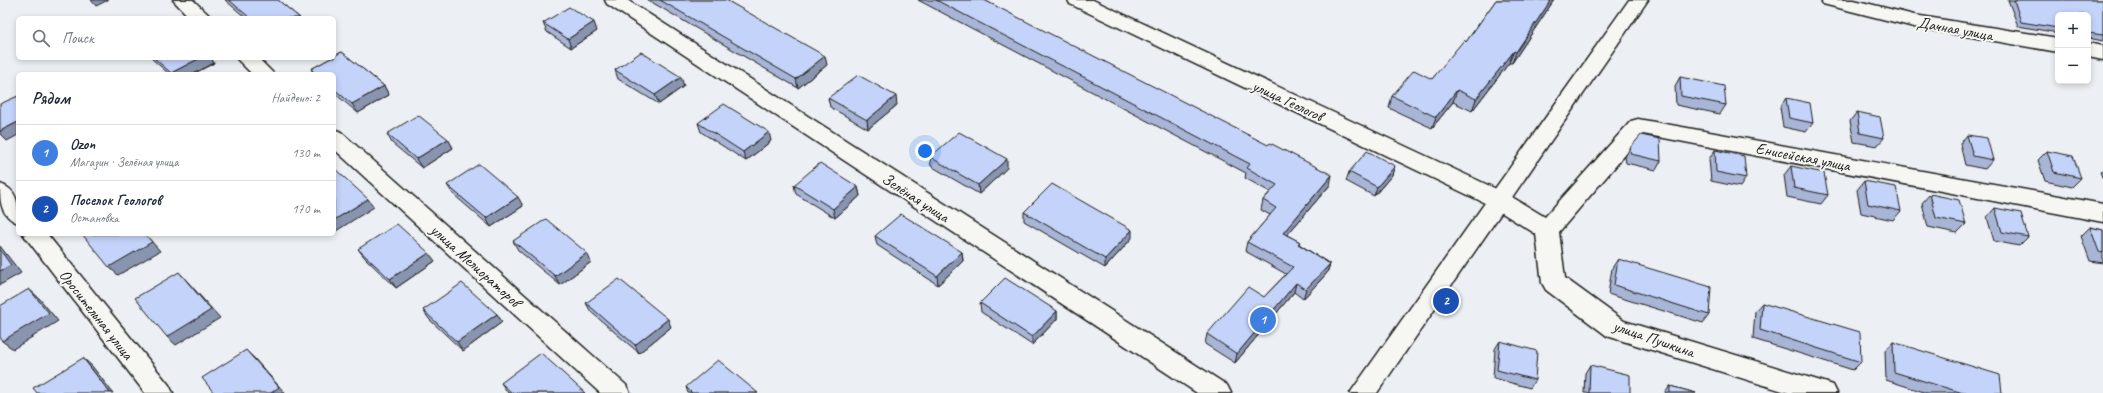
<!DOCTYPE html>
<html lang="ru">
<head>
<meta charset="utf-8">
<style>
  body { margin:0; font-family:Caveat,sans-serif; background:#f2f2f3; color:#1f2937 }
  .controls { position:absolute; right:12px; top:12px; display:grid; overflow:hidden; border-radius:6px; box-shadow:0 2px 6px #0003 }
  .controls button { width:36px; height:36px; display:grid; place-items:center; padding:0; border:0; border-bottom:1px solid #e0e1e3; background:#fff; color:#1f2937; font:20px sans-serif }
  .you { position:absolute; left:925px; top:151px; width:14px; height:14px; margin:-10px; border:3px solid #fff; border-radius:50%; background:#1a73e8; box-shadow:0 0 0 6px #1a73e833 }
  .badge { display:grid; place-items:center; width:26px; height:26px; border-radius:50%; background:#c8321e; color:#fff; font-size:13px; font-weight:700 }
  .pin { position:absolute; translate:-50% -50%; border:2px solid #fff; box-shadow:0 1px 4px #0006 }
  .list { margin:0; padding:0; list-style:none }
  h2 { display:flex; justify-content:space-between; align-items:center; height:52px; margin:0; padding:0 16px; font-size:17px }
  h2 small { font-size:13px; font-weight:400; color:#747a83 }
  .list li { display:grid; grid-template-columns:26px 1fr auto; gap:12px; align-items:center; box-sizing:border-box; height:56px; padding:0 16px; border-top:1px solid #e0e1e3 }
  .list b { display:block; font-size:15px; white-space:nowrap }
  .list p { margin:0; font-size:13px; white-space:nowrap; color:#747a83 }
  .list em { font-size:13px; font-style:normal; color:#747a83 }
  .icon { flex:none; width:22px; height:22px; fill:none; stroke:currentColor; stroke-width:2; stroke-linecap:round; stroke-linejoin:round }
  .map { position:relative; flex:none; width:2103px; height:393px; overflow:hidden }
  .search { position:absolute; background:#fff; box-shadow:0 2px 6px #0003; left:16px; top:16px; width:320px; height:44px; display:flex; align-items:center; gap:10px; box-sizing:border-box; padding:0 14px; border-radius:6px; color:#747a83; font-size:15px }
  .panel { position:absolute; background:#fff; box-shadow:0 2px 6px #0003; left:16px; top:72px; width:320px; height:164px; border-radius:6px }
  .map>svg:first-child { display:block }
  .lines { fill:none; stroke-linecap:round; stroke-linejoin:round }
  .minor-casing { stroke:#1c1c1c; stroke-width:3 }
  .tertiary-casing { stroke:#1c1c1c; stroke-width:3 }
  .minor { fill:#f6f6f2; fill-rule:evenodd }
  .tertiary { fill:#f6f6f2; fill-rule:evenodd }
  .wall { fill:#a9b5d6; stroke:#1c1c1c }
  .shaded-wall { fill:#8994ae; stroke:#1c1c1c }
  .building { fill:#c4d3f9; stroke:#1c1c1c }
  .labels { text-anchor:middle; stroke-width:4; stroke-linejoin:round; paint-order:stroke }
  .street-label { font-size:16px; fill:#1c1c1c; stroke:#f6f6f2 }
</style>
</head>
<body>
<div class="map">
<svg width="2103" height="393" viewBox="0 0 2103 393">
  <rect width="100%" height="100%" fill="#eceff3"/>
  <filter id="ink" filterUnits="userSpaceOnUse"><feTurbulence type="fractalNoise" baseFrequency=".025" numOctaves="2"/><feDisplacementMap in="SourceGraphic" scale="8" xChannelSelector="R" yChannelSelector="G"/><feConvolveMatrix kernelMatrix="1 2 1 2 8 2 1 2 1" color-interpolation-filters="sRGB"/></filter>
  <g filter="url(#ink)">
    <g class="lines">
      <defs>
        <g id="minor">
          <path d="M173 0H193L212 18H190Z"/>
          <path d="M605 0H627L1227 385 1231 393H1197L607 4Z"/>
          <path d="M1068 0H1093L1507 194 1545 217 1631 121 1638 119 2103 204V222L1643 134 1559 232 1565 278 1624 321 1824 382 1833 385 1837 393H1789L1607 336 1546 290 1542 283 1536 234 1491 206 1070 4Z"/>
          <path d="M1821 0H1854L1914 15 2058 38V52L1914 27 1823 4Z"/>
          <path d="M2088 43 2103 46V60L2088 57Z"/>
          <path d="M236 58H258L274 74H252Z"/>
          <path d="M334 129 341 132 626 385 630 393H600L334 149Z"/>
          <path d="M0 184C19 190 18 205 18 223 0 216 0 201 0 184Z"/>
          <path d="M23 234H47L169 385 173 393H145Z"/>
        </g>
        <path id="tertiary" d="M1629 0H1648L1377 393H1350Z"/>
      </defs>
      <use href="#minor" class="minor-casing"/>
      <use href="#tertiary" class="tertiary-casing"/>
      <use href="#minor" class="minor"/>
      <use href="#tertiary" class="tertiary"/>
    </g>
    <g class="wall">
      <path d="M225 0H278L300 18H246Z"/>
      <path d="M648 0H726L827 65 798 88Z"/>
      <path d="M918 0H984L1330 185 1287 235 1300 242 1299 244 1330 264 1327 273 1303 299 1294 292 1235 363 1205 344 1207 334 1264 297 1286 274 1245 251 1247 242 1270 215 1261 210 1263 200 1270 192 1245 178 1246 173Z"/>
      <path d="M1496 0H1554L1512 63H1509L1472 111 1453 102 1432 128 1389 108 1392 96 1432 79 1466 42Z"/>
      <path d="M2008 0H2103V41L2088 38V15H2058V33L2018 26Z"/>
      <path d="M543 23 597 31 571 48 547 32Z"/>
      <path d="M342 52 384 86 389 95 358 113 334 93V74H314L311 69 331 58H334V56Z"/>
      <path d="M151 58H211L214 63 193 74H169Z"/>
      <path d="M615 70 684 86 659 104 618 79Z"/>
      <path d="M1680 77 1726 105 1720 114 1676 105 1675 86Z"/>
      <path d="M828 98 897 105 868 129 830 107Z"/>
      <path d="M1786 98 1813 123 1806 132 1783 127 1780 107Z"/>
      <path d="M1857 112 1884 138 1877 146 1854 142 1850 121Z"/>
      <path d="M698 123 771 141 746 161 701 132Z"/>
      <path d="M387 134 448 139 453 148 422 168 392 143Z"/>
      <path d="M1967 135 1993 160 1985 169 1965 165 1960 144Z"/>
      <path d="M1630 148 1661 161 1656 170 1626 163 1625 157Z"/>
      <path d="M1715 150 1746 178 1740 187 1711 181 1709 159Z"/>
      <path d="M2047 151 2081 178 2072 187 2045 181 2038 160Z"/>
      <path d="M930 157 1007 168 979 194 931 166Z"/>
      <path d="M1791 166 1828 195 1821 204 1787 197 1784 175Z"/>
      <path d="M2103 170V179L2100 172Z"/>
      <path d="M1349 172 1392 175 1374 196 1346 181Z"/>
      <path d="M1864 181 1901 211 1893 220 1861 213 1857 190Z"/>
      <path d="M447 185 523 206 491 227 453 194Z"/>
      <path d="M794 185 858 187 860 196 835 218 796 194Z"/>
      <path d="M1930 194 1966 224 1957 233 1928 227 1922 203Z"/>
      <path d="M1995 208 2028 237 2019 246 1994 241 1987 217Z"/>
      <path d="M1024 212 1132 238 1105 268 1024 221Z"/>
      <path d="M2090 227 2103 230V263L2090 261 2081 236Z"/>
      <path d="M875 236 962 252 963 261 938 285 877 245Z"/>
      <path d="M513 241 591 262 560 285 518 250Z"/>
      <path d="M358 249 435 261 396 288 365 258Z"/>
      <path d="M1618 259 1709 315 1703 323 1608 294 1612 268Z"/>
      <path d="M586 303 671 327 639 353 591 312Z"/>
      <path d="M980 303 1057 311V319L1032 345 981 312Z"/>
      <path d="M1762 303 1861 362 1853 370 1753 339 1755 311Z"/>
      <path d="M423 310 497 314 502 322 463 351 429 319Z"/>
      <path d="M1500 341 1535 380 1530 388 1493 378 1495 349Z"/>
      <path d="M1893 342 2002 393H1927L1886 380 1885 351Z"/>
      <path d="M1590 365 1630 393H1584L1585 373Z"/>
      <path d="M501 383 585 393H508Z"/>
      <path d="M1670 386 1696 393H1665Z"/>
      <path d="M686 387 758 393H688Z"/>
    </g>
    <g class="shaded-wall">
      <path d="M91 0H108L96 6Z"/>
      <path d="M1551 0H1554L1512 63 1516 52Z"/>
      <path d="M594 22 597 31 571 48 568 39Z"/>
      <path d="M1514 51 1509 63 1472 111 1476 99Z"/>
      <path d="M825 56 827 65 798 88 796 79Z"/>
      <path d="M200 58H211L214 63 193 74H172L171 73Z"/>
      <path d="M681 77 684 86 659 104 655 95Z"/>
      <path d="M384 86 389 95 358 113 352 104Z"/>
      <path d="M1457 90 1453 102 1432 128 1436 117Z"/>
      <path d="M896 96 897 105 868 129 867 120Z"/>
      <path d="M18 122V135L7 141 0 134V131Z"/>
      <path d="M769 132 771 141 746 161 743 152Z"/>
      <path d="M448 139 453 148 422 168 416 159Z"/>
      <path d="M1007 159V168L979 194 978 185Z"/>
      <path d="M1395 166 1392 175 1374 196 1377 187Z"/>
      <path d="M1332 175 1330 185 1281 242 1283 233Z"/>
      <path d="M858 187 860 196 835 218 833 209Z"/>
      <path d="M518 197 523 206 491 227 486 218Z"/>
      <path d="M368 199 374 207 336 231 334 228V220Z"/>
      <path d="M1132 230V238L1105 268V259Z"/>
      <path d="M145 234 160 251 118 275 109 267Z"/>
      <path d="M0 246 21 273 0 285Z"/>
      <path d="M962 252 963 261 938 285 937 276Z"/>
      <path d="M429 253 435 261 396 288 390 279Z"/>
      <path d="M587 253 591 262 560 285 555 276Z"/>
      <path d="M1330 264 1327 273 1303 299 1306 289Z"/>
      <path d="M179 272 220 318 176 345 167 337Z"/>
      <path d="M1296 283 1294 292 1235 363 1237 354Z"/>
      <path d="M29 289 39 298 58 321 13 349 2 341Z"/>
      <path d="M1057 311V319L1032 345V337Z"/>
      <path d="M497 314 502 322 463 351 457 342Z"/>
      <path d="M668 319 671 327 639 353 635 345Z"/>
      <path d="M246 350 254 358 285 393H271Z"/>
      <path d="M83 358 92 366 113 393H110Z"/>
    </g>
    <g class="building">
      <path d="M229 0H278L300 18H250Z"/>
      <path d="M660 0H726L825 56 796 79Z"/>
      <path d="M936 0H984L1268 145 1270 143 1332 175 1283 233 1300 242 1298 244 1330 264 1306 289 1296 283 1237 354 1207 334 1248 287 1264 297 1293 267 1247 242 1276 208 1263 200 1277 185 1247 168 1250 164Z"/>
      <path d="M1496 0H1551L1516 52 1514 51 1476 99 1457 90 1436 117 1392 96 1414 70 1432 79 1464 40 1466 42Z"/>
      <path d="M2014 0H2103V35L2088 33V15H2058V28L2021 22Z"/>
      <path d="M569 7 594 22 568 39 543 23Z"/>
      <path d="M342 52 384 86 352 104 334 89V74H316L311 69 331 58H334V56Z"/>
      <path d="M641 52 681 77 655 95 615 70Z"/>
      <path d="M154 58H200L171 73Z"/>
      <path d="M858 75 896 96 867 120 828 98Z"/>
      <path d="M1680 77 1724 86 1726 105 1681 96Z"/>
      <path d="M18 96V122L0 131V104Z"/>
      <path d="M1786 98 1810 103 1813 123 1789 118Z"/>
      <path d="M724 104 769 132 743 152 698 123Z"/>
      <path d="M1857 112 1880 117 1884 138 1860 133Z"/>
      <path d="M418 115 448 139 416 159 387 134Z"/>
      <path d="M959 132 1007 159 978 185 930 157Z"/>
      <path d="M1641 135 1660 139 1661 161 1631 154 1630 148Z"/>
      <path d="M1967 135 1987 138 1993 160 1973 156Z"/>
      <path d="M1715 150 1744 156 1746 178 1716 172Z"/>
      <path d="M1367 151 1395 166 1377 187 1349 172Z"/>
      <path d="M2047 151 2073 156 2081 178 2054 172Z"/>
      <path d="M820 163 858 187 833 209 794 185Z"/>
      <path d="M479 164 518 197 486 218 447 185Z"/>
      <path d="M1791 166 1824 173 1828 195 1794 188Z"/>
      <path d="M334 168 368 199 334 220Z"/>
      <path d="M1864 181 1896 187 1901 211 1868 204Z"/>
      <path d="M1052 184 1132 230 1105 259 1024 212Z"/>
      <path d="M1930 194 1959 200 1966 224 1936 218Z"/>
      <path d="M1995 208 2021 213 2028 237 2002 232Z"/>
      <path d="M901 214 962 252 937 276 875 236Z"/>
      <path d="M546 219 587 253 555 276 513 241Z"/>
      <path d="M397 224 429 253 390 279 358 249Z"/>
      <path d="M2090 227 2103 230V253L2099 252Z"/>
      <path d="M82 234H145L152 242 109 267Z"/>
      <path d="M0 250 11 265 0 271Z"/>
      <path d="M1618 259 1711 287 1709 315 1614 285Z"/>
      <path d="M179 272 211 310 167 337 135 298Z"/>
      <path d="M1005 278 1057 311 1032 337 980 303Z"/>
      <path d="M619 279 668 319 635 345 586 303Z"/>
      <path d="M462 283 497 314 457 342 423 310Z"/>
      <path d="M29 289 49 313 2 341 0 337V306Z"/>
      <path d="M1762 303 1860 332 1861 362 1760 330Z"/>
      <path d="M1500 341 1537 351 1535 380 1497 370Z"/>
      <path d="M1893 342 2000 375 2002 393H1963L1894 372Z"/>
      <path d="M246 350 279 387 271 393H214L202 378Z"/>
      <path d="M541 353 585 393H512L501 383Z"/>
      <path d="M83 358 110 393H37L33 388Z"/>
      <path d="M718 360 758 393H692L686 387Z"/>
      <path d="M1590 365 1630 375V393H1589Z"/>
      <path d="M1670 386 1696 393H1670Z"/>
    </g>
  </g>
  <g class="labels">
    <g class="street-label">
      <text transform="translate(1955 28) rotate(10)" y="6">Дачная улица</text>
      <text transform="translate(1288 100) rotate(25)" y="6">улица Геологов</text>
      <text transform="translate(1803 156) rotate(11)" y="6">Енисейская улица</text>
      <text transform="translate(916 197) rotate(33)" y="6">Зелёная улица</text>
      <text transform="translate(476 265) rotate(42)" y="6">улица Мелиораторов</text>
      <text transform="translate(97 314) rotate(52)" y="6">Оросительная улица</text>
      <text transform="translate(1654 338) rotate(19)" y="6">улица Пушкина</text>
    </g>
  </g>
</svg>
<div class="controls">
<button>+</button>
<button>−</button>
</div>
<div class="you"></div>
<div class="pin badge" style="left:1263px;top:320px;background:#3f7fe0">1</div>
<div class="pin badge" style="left:1446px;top:301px;background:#1a4fb4">2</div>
<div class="search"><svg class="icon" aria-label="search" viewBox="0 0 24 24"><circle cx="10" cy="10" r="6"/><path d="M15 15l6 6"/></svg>Поиск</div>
<section class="panel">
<h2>Рядом<small>Найдено: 2</small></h2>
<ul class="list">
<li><span class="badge" style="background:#3f7fe0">1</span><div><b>Ozon</b><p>Магазин · Зелёная улица</p></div><em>130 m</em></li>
<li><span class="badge" style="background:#1a4fb4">2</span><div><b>Поселок Геологов</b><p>Остановка</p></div><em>170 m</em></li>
</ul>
</section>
</div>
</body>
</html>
